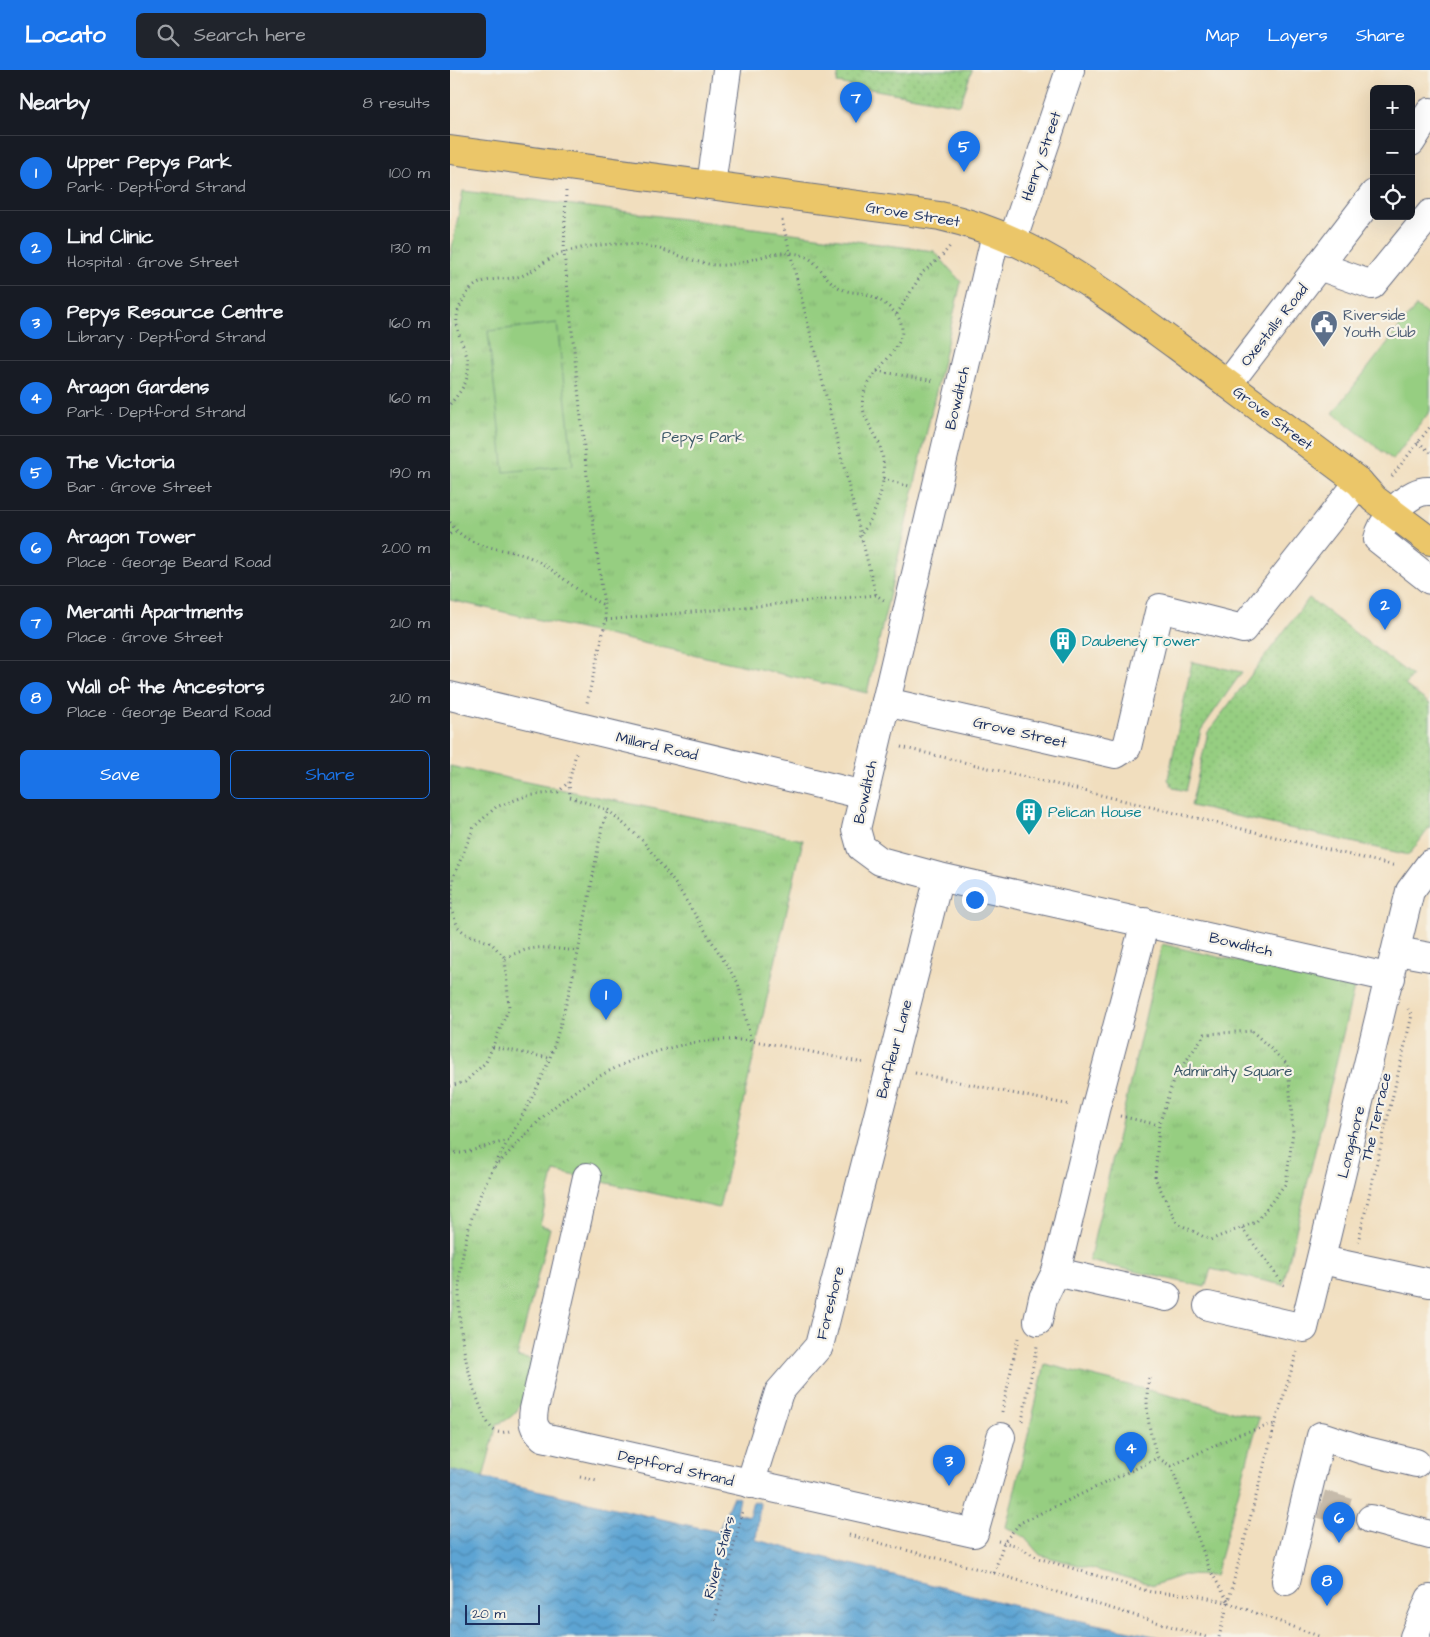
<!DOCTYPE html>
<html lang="en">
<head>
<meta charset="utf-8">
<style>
  body { margin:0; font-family:"Architects Daughter",sans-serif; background:#20242c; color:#f1f3f6 }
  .controls { position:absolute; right:15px; top:15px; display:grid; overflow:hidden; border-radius:8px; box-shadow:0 5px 20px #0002 }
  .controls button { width:45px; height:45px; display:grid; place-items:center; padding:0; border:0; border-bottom:1px solid #363941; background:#171b24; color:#f1f3f6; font:25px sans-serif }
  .scale { position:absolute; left:15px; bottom:12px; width:75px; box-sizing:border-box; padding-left:5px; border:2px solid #1b2f5e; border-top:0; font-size:14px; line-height:18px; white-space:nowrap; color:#1b2f5e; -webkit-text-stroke:4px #f7f3e8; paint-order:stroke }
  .you { position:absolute; left:524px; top:829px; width:18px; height:18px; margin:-12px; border:4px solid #fff; border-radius:50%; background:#1a73e8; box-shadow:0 0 0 8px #1a73e833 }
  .badge { display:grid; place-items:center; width:32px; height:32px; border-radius:50%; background:#1a73e8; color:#fff; font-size:16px; font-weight:700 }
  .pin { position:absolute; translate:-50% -41px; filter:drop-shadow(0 1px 2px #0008) }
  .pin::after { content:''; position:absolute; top:26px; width:18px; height:15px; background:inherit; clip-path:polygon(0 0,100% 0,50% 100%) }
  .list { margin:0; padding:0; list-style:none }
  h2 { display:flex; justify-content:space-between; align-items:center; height:65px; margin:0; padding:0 20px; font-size:21px }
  h2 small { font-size:16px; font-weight:400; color:#9ea1a6 }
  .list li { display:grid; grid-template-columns:32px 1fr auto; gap:15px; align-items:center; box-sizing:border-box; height:75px; padding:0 20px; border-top:1px solid #363941 }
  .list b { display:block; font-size:19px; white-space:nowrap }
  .list p { margin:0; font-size:16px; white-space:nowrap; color:#9ea1a6 }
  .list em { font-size:16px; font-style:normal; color:#9ea1a6 }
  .actions { display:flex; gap:10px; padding:15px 20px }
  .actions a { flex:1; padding:11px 0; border:1px solid #1a73e8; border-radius:8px; text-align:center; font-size:18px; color:#1a73e8 }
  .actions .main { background:#1a73e8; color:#fff }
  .icon { flex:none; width:28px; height:28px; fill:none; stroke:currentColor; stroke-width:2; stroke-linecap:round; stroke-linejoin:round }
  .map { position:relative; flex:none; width:980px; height:1567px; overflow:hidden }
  header { display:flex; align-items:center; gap:30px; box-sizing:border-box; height:70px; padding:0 25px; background:#1a73e8; color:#fff }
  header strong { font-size:24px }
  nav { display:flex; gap:28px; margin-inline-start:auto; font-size:18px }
  .search { width:350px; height:45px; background:#20242c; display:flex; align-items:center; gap:12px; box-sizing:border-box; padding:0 18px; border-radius:8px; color:#9ea1a6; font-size:19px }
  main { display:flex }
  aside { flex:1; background:#171b24 }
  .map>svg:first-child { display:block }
  .grass { fill:url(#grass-dots); stroke:#587e70 }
  .park { fill:url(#park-tufts); stroke:#587e70 }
  .garden { fill:#96ce81; stroke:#587e70 }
  .water { fill:url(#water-waves); stroke:#3c6a98 }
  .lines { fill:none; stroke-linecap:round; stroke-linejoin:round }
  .minor-tunnel { stroke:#c6bbab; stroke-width:28; stroke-dasharray:28 14; stroke-linecap:butt }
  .minor-casing { stroke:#666c80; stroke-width:30 }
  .major-casing { stroke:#666c80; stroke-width:30 }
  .path { stroke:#666c80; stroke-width:3; stroke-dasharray:1 4; stroke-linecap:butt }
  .minor { stroke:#fff; stroke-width:28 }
  .major { stroke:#ebc669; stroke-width:28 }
  .labels { text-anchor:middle; stroke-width:4.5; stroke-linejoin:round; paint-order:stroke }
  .street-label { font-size:15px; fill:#1b2f5e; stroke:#f7f3e8 }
  .service-label { font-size:15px; fill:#4e5e75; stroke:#f7f3e8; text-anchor:start }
  .park-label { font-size:15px; fill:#3a5767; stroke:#f7f3e8 }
  .culture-label { font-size:15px; fill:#0d838f; stroke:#f7f3e8; text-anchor:start }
</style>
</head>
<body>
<header>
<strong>Locato</strong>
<div class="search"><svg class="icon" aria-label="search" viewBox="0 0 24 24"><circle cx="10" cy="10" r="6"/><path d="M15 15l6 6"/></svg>Search here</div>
<nav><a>Map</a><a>Layers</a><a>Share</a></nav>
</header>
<main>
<aside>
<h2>Nearby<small>8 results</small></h2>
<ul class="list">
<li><span class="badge">1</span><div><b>Upper Pepys Park</b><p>Park · Deptford Strand</p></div><em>100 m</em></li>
<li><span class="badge">2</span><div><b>Lind Clinic</b><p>Hospital · Grove Street</p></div><em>130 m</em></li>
<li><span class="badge">3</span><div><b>Pepys Resource Centre</b><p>Library · Deptford Strand</p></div><em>160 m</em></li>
<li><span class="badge">4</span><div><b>Aragon Gardens</b><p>Park · Deptford Strand</p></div><em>160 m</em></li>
<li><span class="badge">5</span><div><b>The Victoria</b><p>Bar · Grove Street</p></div><em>190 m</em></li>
<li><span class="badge">6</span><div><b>Aragon Tower</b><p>Place · George Beard Road</p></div><em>200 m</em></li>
<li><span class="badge">7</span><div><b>Meranti Apartments</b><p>Place · Grove Street</p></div><em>210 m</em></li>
<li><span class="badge">8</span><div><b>Wall of the Ancestors</b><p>Place · George Beard Road</p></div><em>210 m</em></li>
</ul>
<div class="actions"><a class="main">Save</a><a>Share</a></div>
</aside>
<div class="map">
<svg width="980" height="1567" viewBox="0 0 980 1567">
  <defs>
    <pattern id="grass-dots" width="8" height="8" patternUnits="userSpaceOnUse" patternTransform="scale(1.25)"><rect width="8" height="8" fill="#96ce81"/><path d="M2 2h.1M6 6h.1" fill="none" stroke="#81b172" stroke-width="1.8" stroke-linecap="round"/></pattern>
    <pattern id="park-tufts" width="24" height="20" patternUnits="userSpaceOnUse" patternTransform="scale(1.25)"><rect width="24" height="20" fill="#96ce81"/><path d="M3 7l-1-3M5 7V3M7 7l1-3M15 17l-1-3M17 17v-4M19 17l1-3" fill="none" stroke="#81b172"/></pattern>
    <pattern id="water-waves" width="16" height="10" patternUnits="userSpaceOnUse" patternTransform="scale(1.25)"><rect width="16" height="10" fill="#5da4d3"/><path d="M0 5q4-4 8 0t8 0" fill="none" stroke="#4c86ae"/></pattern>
  </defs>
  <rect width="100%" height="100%" fill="#f7f3e8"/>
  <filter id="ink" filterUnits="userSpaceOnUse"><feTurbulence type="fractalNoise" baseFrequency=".02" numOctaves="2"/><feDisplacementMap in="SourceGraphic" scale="10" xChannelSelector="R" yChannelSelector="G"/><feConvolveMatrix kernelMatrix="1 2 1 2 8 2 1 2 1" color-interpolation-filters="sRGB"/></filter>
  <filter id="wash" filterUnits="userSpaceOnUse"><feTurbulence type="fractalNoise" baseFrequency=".0096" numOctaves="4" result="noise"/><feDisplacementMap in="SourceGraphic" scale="20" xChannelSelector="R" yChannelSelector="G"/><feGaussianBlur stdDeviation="1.12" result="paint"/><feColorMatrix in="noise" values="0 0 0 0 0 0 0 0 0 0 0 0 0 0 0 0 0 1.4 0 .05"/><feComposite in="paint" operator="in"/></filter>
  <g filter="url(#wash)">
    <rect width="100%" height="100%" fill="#f1debe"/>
    <g class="grass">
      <path d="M389 0H522L510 35 387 13Z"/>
      <path d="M859 528 962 606 955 615 980 634V757L959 785 741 736 758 662Z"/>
      <path d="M742 592 792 602 751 660 736 721 723 718 718 709Z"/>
    </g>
    <g class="park">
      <path d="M13 121 484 181 511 212 417 623 0 530V188Z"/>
      <path d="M0 696 353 770 269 1138 104 1101 90 1155 100 1158 67 1287 83 1290C78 1315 76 1345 47 1354L33 1408 0 1400Z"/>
      <path d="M712 874 904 918 833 1215 761 1199 755 1217 639 1191Z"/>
      <path d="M595 1294 809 1348 765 1506 733 1505 704 1515 590 1485 574 1467 556 1457Z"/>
    </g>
    <g class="garden">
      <path d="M966 236 980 247V341L943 390 883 343Z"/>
      <path d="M107 253 123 395 54 402 38 261Z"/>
    </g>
    <path class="water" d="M0 1400 268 1462 283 1426 289 1428 286 1443 299 1446 303 1431 310 1433 306 1470 593 1543 709 1567H0Z"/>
  </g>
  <g filter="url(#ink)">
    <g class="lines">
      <path class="minor-tunnel" d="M871 1434 921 1449"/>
      <defs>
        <g id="minor">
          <path d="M961 72 980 42"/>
          <path d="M261 115 277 0"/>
          <path d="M546 164 406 759 411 777 430 791 489 807 941 908"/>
          <path d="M562 172 620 0"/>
          <path d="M869 196 922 215 980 144"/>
          <path d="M778 314 924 124"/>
          <path d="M980 421C959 419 932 450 928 469L980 510"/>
          <path d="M0 626 414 725"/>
          <path d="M436 632 666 684 677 677 710 538 793 559 909 412"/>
          <path d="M947 881 980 887"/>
          <path d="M137 1107 84 1339C82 1352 83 1358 93 1367L524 1463 551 1367"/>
          <path d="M872 1190 980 1213"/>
          <path d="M606 1202 717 1227"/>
          <path d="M758 1236 854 1258 960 821 980 794"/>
          <path d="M588 1251 593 1228 606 1202 645 1040 695 852"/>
          <path d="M300 1414 329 1322 369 1276 489 807"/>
          <path d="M921 1449 980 1465"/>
          <path d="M836 1511 871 1366 913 1380 966 1393"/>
          <path d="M964 1567 980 1529"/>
        </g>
        <path id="major" d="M0 80 490 146C580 165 654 223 727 276 788 321 848 367 909 412L924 429 980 471"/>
      </defs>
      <use href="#minor" class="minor-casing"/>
      <use href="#major" class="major-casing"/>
      <g class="path">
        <path d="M116 121 114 182 137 406 156 550 137 633"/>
        <path d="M332 150 426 525 434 530"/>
        <path d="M447 244 473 202 490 188 501 175"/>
        <path d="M427 301 485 311"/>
        <path d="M0 334C8 325 17 314 18 302 21 278 0 264 9 238 13 230 16 223 23 217 37 206 55 211 71 206 87 200 99 186 115 182 142 174 175 171 202 177 224 182 243 193 266 195 291 197 316 181 341 183 370 185 370 208 390 218 397 222 402 222 410 223 423 224 441 236 448 247 468 278 406 304 413 338 415 352 426 363 430 376 440 407 428 443 409 467"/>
        <path d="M968 372 980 382"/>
        <path d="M942 406 980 357"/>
        <path d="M433 409 459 416"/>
        <path d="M0 452C18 481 52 476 79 487 107 499 126 523 154 535"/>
        <path d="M0 464 6 462"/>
        <path d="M156 550 426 525"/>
        <path d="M451 677 946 796"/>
        <path d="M126 683 119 712 120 727 158 740 193 771 227 816 288 913 301 971"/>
        <path d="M55 888C86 873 95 878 128 881"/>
        <path d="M802 961 838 995 843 1062 836 1113 806 1152 760 1170 727 1153 705 1108 709 1055 724 1008 755 964Z"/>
        <path d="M43 977 99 988"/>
        <path d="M465 1003 620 1035"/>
        <path d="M0 1016 15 1012 36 992 59 938 55 888 41 873 16 864 8 857 1 839 3 808 24 757 46 737 76 726 108 722 119 712"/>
        <path d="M670 1046 709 1055"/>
        <path d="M0 1083H13L59 1070"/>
        <path d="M45 1097C65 1077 83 1055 104 1037 156 994 234 963 302 971 340 976 377 986 414 993"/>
        <path d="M792 1158 836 1218"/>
        <path d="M908 1172 962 945 958 939"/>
        <path d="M699 1308C694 1334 699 1364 708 1388"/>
        <path d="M552 1342 568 1268"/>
        <path d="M572 1351 587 1276"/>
        <path d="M59 1361C56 1362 51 1363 48 1362 38 1361 29 1333 26 1324 2 1257 3 1187 32 1121 54 1072 86 1030 103 979 126 907 138 831 152 757L158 740"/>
        <path d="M721 1396 760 1500 779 1533"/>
        <path d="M130 1407 147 1411"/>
        <path d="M399 1465 544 1503 756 1567"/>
        <path d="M548 1471 565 1475 588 1488 701 1522 746 1525 779 1533 871 1567"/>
        <path d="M544 1503 554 1472 570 1453 708 1388 721 1396 789 1364 825 1354"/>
        <path d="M265 1550 293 1439"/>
        <path d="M769 1567 825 1354 847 1282"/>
      </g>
      <use href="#minor" class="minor"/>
      <use href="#major" class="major"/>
    </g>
  </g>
  <defs>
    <symbol id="civic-pin" viewBox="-11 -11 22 30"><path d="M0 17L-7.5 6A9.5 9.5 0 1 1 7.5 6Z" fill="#5c6f8a" stroke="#f7f3e8"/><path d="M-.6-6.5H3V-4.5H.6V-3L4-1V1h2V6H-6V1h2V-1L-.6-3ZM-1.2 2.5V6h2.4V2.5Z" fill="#fff"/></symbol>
    <symbol id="building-pin" viewBox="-11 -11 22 30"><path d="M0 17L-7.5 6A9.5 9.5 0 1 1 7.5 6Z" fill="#0f9aa8" stroke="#f7f3e8"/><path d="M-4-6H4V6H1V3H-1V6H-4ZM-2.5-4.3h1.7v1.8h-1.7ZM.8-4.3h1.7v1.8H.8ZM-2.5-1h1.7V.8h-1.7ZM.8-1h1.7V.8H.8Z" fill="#fff"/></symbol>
  </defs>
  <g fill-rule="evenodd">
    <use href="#civic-pin" x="858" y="238" width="32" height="43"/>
    <use href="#building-pin" x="597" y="555" width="32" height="43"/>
    <use href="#building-pin" x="563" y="726" width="32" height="43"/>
  </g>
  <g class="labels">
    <g class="street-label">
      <text transform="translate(591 86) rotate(-71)" y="5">Henry Street</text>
      <text transform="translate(463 144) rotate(9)" y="5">Grove Street</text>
      <text transform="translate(824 255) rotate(-52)" y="5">Oxestalls Road</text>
      <text transform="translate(507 328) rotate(-77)" y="5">Bowditch</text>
      <text transform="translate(823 348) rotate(37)" y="5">Grove Street</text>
      <text transform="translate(570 662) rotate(13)" y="5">Grove Street</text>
      <text transform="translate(207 676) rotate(13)" y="5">Millard Road</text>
      <text transform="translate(415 722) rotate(-78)" y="5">Bowditch</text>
      <text transform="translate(791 874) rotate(13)" y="5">Bowditch</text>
      <text transform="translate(444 979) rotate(-75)" y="5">Barfleur Lane</text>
      <text transform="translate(926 1047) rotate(-77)" y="5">The Terrace</text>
      <text transform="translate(901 1072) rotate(-76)" y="5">Longshore</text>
      <text transform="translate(380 1233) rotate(-76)" y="5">Foreshore</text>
      <text transform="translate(226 1398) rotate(13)" y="5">Deptford Strand</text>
      <text transform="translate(269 1487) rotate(-75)" y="5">River Stairs</text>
    </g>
    <g class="service-label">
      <text x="893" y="250">Riverside<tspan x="893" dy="17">Youth Club</tspan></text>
    </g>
    <g class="park-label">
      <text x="253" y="372">Pepys Park</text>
      <text x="783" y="1006">Admiralty Square</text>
    </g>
    <g class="culture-label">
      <text x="632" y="576">Daubeney Tower</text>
      <text x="598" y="747">Pelican House</text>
    </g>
  </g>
</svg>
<div class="controls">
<button>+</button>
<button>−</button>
<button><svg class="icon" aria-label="locate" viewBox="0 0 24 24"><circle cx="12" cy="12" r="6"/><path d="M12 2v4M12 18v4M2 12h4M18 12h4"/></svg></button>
</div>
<div class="scale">20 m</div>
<div class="you"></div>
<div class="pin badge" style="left:156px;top:950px">1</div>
<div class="pin badge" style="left:935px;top:560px">2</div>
<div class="pin badge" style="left:499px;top:1416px">3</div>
<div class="pin badge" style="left:681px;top:1403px">4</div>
<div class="pin badge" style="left:514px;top:102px">5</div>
<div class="pin badge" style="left:889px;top:1473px">6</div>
<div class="pin badge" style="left:406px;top:53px">7</div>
<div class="pin badge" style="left:877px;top:1536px">8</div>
</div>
</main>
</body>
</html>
